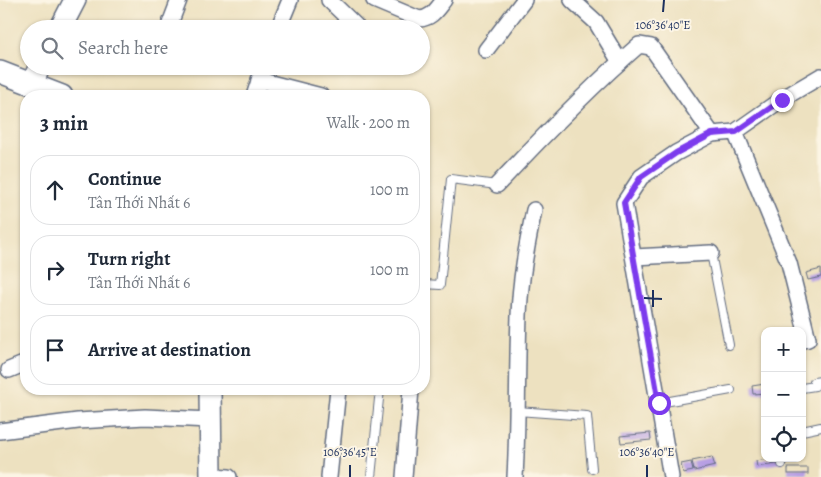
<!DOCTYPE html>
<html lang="en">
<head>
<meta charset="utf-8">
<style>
  body { margin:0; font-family:Alegreya,serif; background:#f6f6f7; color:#1f2937 }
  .controls { position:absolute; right:15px; bottom:15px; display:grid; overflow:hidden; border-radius:10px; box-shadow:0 1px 4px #0004 }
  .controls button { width:45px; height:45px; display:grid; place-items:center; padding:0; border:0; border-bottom:1px solid #e0e1e3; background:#fff; color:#1f2937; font:25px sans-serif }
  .stop { position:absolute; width:15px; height:15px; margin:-11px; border:4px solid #7c3aed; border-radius:50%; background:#fff }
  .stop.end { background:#7c3aed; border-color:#fff; box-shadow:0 1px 5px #0008 }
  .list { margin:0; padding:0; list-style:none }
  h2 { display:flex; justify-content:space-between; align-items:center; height:65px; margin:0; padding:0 20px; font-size:21px }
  h2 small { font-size:16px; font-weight:400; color:#747a83 }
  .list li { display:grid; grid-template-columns:32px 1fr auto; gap:15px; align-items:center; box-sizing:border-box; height:70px; margin:0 10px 10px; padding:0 10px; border:1px solid #e0e1e3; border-radius:20px }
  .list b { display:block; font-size:19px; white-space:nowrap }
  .list p { margin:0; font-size:16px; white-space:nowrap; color:#747a83 }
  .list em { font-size:16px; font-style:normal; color:#747a83 }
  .icon { flex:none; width:28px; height:28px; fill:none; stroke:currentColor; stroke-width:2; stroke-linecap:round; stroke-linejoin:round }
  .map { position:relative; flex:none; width:821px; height:477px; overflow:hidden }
  .search { position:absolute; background:#fff; box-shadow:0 1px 4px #0004; left:20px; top:20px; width:410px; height:55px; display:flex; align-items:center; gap:12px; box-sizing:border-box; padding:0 18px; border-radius:28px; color:#747a83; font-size:19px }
  .panel { position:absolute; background:#fff; box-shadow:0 1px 4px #0004; left:20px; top:90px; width:410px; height:305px; border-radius:20px }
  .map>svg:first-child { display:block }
  .building { fill:#b79fe4 }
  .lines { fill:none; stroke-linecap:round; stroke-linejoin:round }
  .lane-casing { stroke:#646d80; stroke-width:10 }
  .street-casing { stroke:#646d80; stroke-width:18 }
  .secondary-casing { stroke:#646d80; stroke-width:24 }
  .lane { stroke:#fff; stroke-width:8 }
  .street { stroke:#fff; stroke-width:15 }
  .secondary { stroke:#fff; stroke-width:21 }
  .route { stroke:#7c3aed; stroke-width:6 }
  .ticks { fill:none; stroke:#1b2f5e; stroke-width:2 }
  .ticks-label { font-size:12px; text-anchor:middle; fill:#1b2f5e; stroke:#fcf5e5; stroke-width:4; stroke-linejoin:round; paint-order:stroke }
</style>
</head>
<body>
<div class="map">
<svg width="821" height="477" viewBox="0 0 821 477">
  <rect width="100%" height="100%" fill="#fcf5e5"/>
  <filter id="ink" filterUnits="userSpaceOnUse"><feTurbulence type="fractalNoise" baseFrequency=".02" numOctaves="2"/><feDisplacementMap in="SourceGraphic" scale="10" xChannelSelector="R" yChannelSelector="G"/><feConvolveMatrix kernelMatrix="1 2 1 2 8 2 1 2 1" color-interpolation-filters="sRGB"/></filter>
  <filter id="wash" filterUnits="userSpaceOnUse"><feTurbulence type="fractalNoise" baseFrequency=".0096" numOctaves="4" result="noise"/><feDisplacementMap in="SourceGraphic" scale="20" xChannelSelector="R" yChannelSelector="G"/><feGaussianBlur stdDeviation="1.12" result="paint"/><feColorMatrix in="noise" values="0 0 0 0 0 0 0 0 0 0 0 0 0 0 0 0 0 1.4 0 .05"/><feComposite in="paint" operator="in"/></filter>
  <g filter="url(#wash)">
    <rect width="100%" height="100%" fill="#ede1c0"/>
    <g id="blocks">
      <g class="building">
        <path d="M821 269V277L808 280 806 273Z"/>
        <path d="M765 384V393L753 394 752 386Z"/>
        <path d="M650 433 651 440 621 443 620 436Z"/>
        <path d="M712 457 715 466 694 471 692 461Z"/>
        <path d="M773 458H781L782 463 757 467 756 461Z"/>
        <path d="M691 462 693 471 683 473 681 464Z"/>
        <rect x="788" y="468" width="20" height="6"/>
      </g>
    </g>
  </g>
  <g filter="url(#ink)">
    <use href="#blocks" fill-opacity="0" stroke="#646d80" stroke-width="1"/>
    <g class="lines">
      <defs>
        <g id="lane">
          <path d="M711 253 729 345"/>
          <path d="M424 284 440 285 451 179 497 185"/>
          <path d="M802 388 815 386 814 382 821 381"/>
          <path d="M659 403 731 390"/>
          <path d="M517 411 587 416 592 469"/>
          <path d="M802 431 821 427"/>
          <path d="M782 458V464"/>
          <path d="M371 477 380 389"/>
        </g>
        <g id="street">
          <path d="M329 0 356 26"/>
          <path d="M374 0 419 19C432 18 436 10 444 0"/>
          <path d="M572 0 596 22 620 62"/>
          <path d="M168 29 179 0"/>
          <path d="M278 29 290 0"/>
          <path d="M486 50 524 0"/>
          <path d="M259 80 321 96"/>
          <path d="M254 96 264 66"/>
          <path d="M735 132 789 263 808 339 802 340"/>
          <path d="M497 185C542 137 589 88 639 45L651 47 712 134"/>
          <path d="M634 257 711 253"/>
          <path d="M9 370 26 363"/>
          <path d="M0 431 78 421 145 417 210 420"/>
          <path d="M211 476 229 477"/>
          <path d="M329 477 338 389"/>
          <path d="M404 477 411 389"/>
          <path d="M515 477C518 423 517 370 519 316 520 280 527 245 534 210"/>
          <path d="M671 477 624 203 641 177 676 153 712 134 735 132 782 99 821 76"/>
        </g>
        <g id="secondary">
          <path d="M60 29 75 0"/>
          <path d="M0 72 62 96"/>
          <path d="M32 83 40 66"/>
          <path d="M210 389 211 477"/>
        </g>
      </defs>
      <use href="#lane" class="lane-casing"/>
      <use href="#street" class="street-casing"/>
      <use href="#secondary" class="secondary-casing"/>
      <use href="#lane" class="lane"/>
      <use href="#street" class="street"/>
      <use href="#secondary" class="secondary"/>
    </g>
  </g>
  <g class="lines" filter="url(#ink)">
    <path class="route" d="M659 403 624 203 641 177 676 153 712 134 736 132 782 100"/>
  </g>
  <path class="ticks" d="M663 12 664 0M644 298 662 299M653 307V290M350 477V465M647 477V465"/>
  <g class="ticks-label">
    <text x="663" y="29">106°36'40"E</text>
    <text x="350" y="456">106°36'45"E</text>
    <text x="647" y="456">106°36'40"E</text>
  </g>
</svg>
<div class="controls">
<button>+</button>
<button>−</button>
<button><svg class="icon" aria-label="locate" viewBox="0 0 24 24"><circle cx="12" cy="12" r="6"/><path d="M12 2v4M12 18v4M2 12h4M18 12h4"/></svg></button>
</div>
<div class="stop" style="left:659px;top:403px"></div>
<div class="stop end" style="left:782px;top:100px"></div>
<div class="search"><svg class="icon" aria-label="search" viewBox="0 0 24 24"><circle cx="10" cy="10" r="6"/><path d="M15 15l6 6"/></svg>Search here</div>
<section class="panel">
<h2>3 min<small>Walk · 200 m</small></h2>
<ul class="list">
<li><svg class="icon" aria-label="ahead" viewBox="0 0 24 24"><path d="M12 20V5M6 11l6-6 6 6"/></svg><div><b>Continue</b><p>Tân Thới Nhất 6</p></div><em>100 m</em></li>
<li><svg class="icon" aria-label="right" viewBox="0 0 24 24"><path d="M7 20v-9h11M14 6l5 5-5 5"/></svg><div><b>Turn right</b><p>Tân Thới Nhất 6</p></div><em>100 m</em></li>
<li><svg class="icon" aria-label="arrive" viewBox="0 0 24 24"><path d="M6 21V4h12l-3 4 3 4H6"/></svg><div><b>Arrive at destination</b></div></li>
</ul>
</section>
</div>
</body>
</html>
